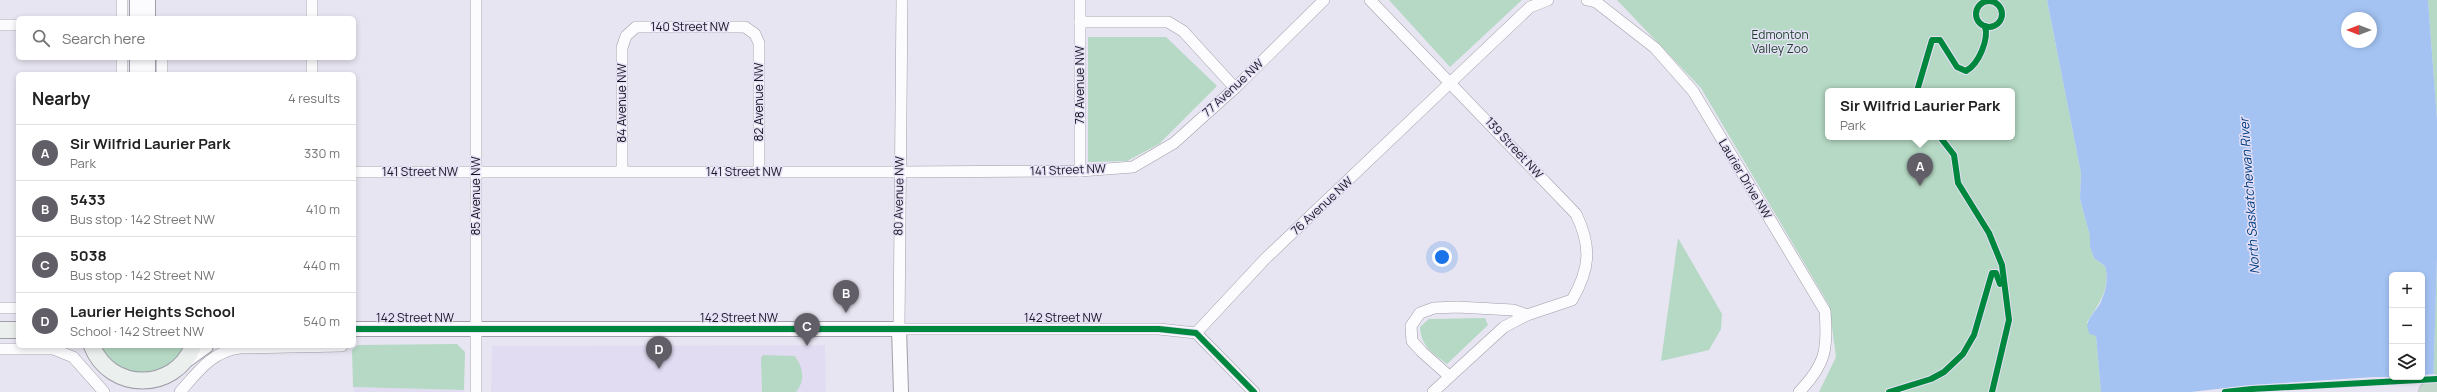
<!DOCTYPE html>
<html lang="en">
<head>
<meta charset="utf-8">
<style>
  body { margin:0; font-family:Manrope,sans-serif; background:#f2f2f2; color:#222 }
  .controls { position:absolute; right:12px; bottom:12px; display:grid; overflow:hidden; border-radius:6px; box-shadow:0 2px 6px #0003 }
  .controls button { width:36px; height:36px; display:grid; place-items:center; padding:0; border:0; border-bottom:1px solid #e0e0e0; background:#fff; color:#222; font:20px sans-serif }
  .compass { position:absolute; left:2341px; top:12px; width:36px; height:36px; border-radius:50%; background:#fff; box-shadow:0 2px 6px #0003; rotate:270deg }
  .you { position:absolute; left:1442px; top:257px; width:14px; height:14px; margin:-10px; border:3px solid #fff; border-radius:50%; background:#1a73e8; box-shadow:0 0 0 6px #1a73e833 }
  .badge { display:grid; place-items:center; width:26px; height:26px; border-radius:50%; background:#615e68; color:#fff; font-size:13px; font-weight:700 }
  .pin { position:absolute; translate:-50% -33px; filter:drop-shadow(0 1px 2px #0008) }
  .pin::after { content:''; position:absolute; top:21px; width:14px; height:12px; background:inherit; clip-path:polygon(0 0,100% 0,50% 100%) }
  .popup { position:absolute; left:1825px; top:88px; width:190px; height:52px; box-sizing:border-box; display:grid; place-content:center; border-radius:6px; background:#fff; filter:drop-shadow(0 1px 3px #0005); font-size:13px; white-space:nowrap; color:#767676 }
  .popup b { font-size:15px; color:#222 }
  .popup::after { content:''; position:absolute; left:50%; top:100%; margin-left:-8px; border:8px solid transparent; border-top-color:#fff }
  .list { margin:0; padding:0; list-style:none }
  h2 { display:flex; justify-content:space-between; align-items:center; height:52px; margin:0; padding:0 16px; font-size:17px }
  h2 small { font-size:13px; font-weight:400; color:#767676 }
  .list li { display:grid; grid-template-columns:26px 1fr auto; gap:12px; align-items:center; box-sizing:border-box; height:56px; padding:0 16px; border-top:1px solid #e0e0e0 }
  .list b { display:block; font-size:15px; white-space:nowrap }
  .list p { margin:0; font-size:13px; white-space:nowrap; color:#767676 }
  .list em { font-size:13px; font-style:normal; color:#767676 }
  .icon { flex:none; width:22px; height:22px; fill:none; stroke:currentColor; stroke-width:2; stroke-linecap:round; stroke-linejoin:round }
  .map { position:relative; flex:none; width:2437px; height:392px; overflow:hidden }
  .search { position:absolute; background:#fff; box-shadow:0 2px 6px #0003; left:16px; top:16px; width:340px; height:44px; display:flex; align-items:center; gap:10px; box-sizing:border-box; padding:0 14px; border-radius:6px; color:#767676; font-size:15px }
  .panel { position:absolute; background:#fff; box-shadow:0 2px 6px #0003; left:16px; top:72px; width:340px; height:276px; border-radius:6px }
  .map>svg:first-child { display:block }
  .built { fill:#e2dcf3 }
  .green { fill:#b5d9c4; fill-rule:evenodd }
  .water { fill:#a4c3f3; fill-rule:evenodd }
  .pier { fill:#e8e5f2 }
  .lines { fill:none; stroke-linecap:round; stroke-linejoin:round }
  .minor-casing { stroke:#a09ea8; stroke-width:12 }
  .tertiary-casing { stroke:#a09ea8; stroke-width:16 }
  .secondary-casing { stroke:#a09ea8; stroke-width:18 }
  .motorway-casing { stroke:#c4c2c9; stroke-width:22 }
  .minor { stroke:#fcfbfd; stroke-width:11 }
  .tertiary { stroke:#fcfbfd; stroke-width:14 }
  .secondary { stroke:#ebf0ef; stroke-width:16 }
  .motorway { stroke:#c4d7cd; stroke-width:20 }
  .cycleway-casing { stroke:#e5e0f7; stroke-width:8 }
  .cycleway { stroke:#00873e; stroke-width:6 }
  .labels { text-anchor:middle; stroke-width:3; stroke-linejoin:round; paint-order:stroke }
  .street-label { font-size:12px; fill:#18161e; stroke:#e5e0f7 }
  .park-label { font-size:12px; fill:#183e24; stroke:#e5e0f7 }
  .water-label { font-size:13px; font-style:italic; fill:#003e81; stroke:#e5e0f7 }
</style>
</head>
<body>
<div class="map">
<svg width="2437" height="392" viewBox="0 0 2437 392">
  <rect width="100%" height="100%" fill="#e8e5f2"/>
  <g class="built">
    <path d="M825 345 826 392H491L492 346Z"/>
    <path d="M353 387 464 390V392H354Z"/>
  </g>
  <g class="green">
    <path d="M1389 0H1522L1450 67Z"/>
    <path d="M1617 0H2047L2081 173 2080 199 2090 236V247L2094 258 2105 266C2111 288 2099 304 2087 322L2096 336 2101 392H1819L1836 357 1829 305 1701 88ZM1828 91H2012V137H1828Z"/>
    <path d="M2428 0H2437V120Z"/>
    <path d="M1088 37H1166L1217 86 1159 144 1127 161 1088 162Z"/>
    <path d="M1678 238 1722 314 1721 329 1709 350 1661 361Z"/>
    <path d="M2437 257V392H2433Z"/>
    <path d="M1485 318 1488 325 1447 364C1433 353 1421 347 1420 327L1429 319Z"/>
    <path d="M457 344 465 352 464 390 353 387 352 350 358 345Z"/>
    <path d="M101 346H184C165 383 120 381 101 346Z"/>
    <path d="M763 355 795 356C803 368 806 380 796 392H762L761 358Z"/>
  </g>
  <path class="water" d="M2047 0H2428L2437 120V257L2433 392H2101L2096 336 2090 334C2081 320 2098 312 2102 299 2107 287 2108 277 2105 266L2094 258 2090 247V236L2080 199 2081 173ZM2347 18H2371V42H2347ZM2392 275H2422V377H2392Z"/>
  <path class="pier" d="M2436 374 2435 392H2191L2252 385 2374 377H2422V375Z"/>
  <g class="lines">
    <defs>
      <g id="minor">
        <path d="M902 0 899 329H1159L1196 333"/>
        <path d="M1080 0V171"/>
        <path d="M1370 0 1576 214C1592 247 1590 269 1572 300L1527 315 1513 310 1457 307 1434 308 1420 313 1411 326 1412 341 1422 352 1449 376"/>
        <path d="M1587 0 1596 2 1655 48 1693 91 1825 311C1828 349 1826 364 1799 392"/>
        <path d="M122 18V0"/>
        <path d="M312 18V0"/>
        <path d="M1080 22H1168L1183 31 1235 88"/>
        <path d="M0 25H18"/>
        <path d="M122 58V74"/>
        <path d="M162 58V74"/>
        <path d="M312 58V74"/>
        <path d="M622 171V48L626 36 636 27H745L755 34 759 43V172"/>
        <path d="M354 172H900L1080 171 1133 167 1174 143 1235 88 1324 0"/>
        <path d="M0 308H18"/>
        <path d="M1196 333 1265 259 1451 82 1530 7 1548 0"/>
        <path d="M1196 333 1254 392"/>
        <path d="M0 349H53L73 357 104 392"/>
        <path d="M180 392C197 373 212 351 240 348L342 346"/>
        <path d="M476 392V0"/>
        <path d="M1433 392 1504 327 1527 315"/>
      </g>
      <g id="tertiary">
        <path d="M137 0V18"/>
        <path d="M148 0V18"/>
        <path d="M137 58V74"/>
        <path d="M148 58V74"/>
        <path d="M354 329H899L901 392"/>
        <path d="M188 359 206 346"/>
      </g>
      <g id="secondary">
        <path d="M0 330H18"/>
        <path d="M92 346C110 392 175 392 193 346"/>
      </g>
      <path id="motorway" d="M2429 392 2437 391"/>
    </defs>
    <use href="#minor" class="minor-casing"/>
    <use href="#tertiary" class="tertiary-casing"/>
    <use href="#secondary" class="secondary-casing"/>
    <use href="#motorway" class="motorway-casing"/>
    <use href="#minor" class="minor"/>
    <use href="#tertiary" class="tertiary"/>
    <use href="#secondary" class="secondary"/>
    <use href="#motorway" class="motorway"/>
    <defs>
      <g id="cycleway">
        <circle cx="1989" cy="14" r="13"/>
        <path d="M1917 91 1932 40H1940L1957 67 1966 71C1979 64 1989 39 1985 26"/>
        <path d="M1940 137 1954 155 1958 183 1989 233 2002 265 2009 320 1992 392"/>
        <path d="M354 329H1159L1196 333 1254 392"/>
        <path d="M1889 392 1931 379 1944 372 1963 354 1974 335 1992 273H1996L2000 284"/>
        <path d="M2225 392 2252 389 2437 379"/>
      </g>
    </defs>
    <use href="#cycleway" class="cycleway-casing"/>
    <use href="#cycleway" class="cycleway"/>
  </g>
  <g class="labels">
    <g class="street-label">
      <text x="690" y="31">140 Street NW</text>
      <text transform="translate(1080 85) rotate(-90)" y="4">78 Avenue NW</text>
      <text transform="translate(1233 88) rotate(-43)" y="4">77 Avenue NW</text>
      <text transform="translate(759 102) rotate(-90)" y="4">82 Avenue NW</text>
      <text transform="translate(622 103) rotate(-90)" y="4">84 Avenue NW</text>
      <text transform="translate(1514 148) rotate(47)" y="4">139 Street NW</text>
      <text transform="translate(1068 170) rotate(-2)" y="4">141 Street NW</text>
      <text x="420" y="176">141 Street NW</text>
      <text x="744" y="176">141 Street NW</text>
      <text transform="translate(1745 179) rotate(59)" y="4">Laurier Drive NW</text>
      <text transform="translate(476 196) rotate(-90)" y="4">85 Avenue NW</text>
      <text transform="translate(899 196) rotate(-89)" y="4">80 Avenue NW</text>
      <text transform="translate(1322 206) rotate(-43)" y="4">76 Avenue NW</text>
      <text x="415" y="322">142 Street NW</text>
      <text x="739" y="322">142 Street NW</text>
      <text x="1063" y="322">142 Street NW</text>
    </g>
    <g class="park-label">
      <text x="1780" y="39">Edmonton<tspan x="1780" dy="14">Valley Zoo</tspan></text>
    </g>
    <g class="water-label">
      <text transform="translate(2249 196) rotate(-94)" y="5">North Saskatchewan River</text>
    </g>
  </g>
</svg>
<div class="controls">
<button>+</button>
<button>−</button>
<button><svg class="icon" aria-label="layers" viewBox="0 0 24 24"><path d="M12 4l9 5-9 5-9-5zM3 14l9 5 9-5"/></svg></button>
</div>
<svg class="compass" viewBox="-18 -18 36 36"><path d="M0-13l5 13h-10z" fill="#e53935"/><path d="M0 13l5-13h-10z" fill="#767676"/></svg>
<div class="you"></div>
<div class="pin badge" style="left:1920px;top:186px">A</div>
<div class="popup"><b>Sir Wilfrid Laurier Park</b>Park</div>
<div class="pin badge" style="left:846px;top:313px">B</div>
<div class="pin badge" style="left:807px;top:346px">C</div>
<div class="pin badge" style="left:659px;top:369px">D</div>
<div class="search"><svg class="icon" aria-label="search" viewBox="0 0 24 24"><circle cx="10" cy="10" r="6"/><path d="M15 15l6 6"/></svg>Search here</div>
<section class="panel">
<h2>Nearby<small>4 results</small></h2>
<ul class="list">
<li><span class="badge">A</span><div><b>Sir Wilfrid Laurier Park</b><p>Park</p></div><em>330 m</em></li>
<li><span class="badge">B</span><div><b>5433</b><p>Bus stop · 142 Street NW</p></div><em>410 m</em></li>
<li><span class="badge">C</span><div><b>5038</b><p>Bus stop · 142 Street NW</p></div><em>440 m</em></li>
<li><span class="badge">D</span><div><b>Laurier Heights School</b><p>School · 142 Street NW</p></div><em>540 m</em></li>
</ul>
</section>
</div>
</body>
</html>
